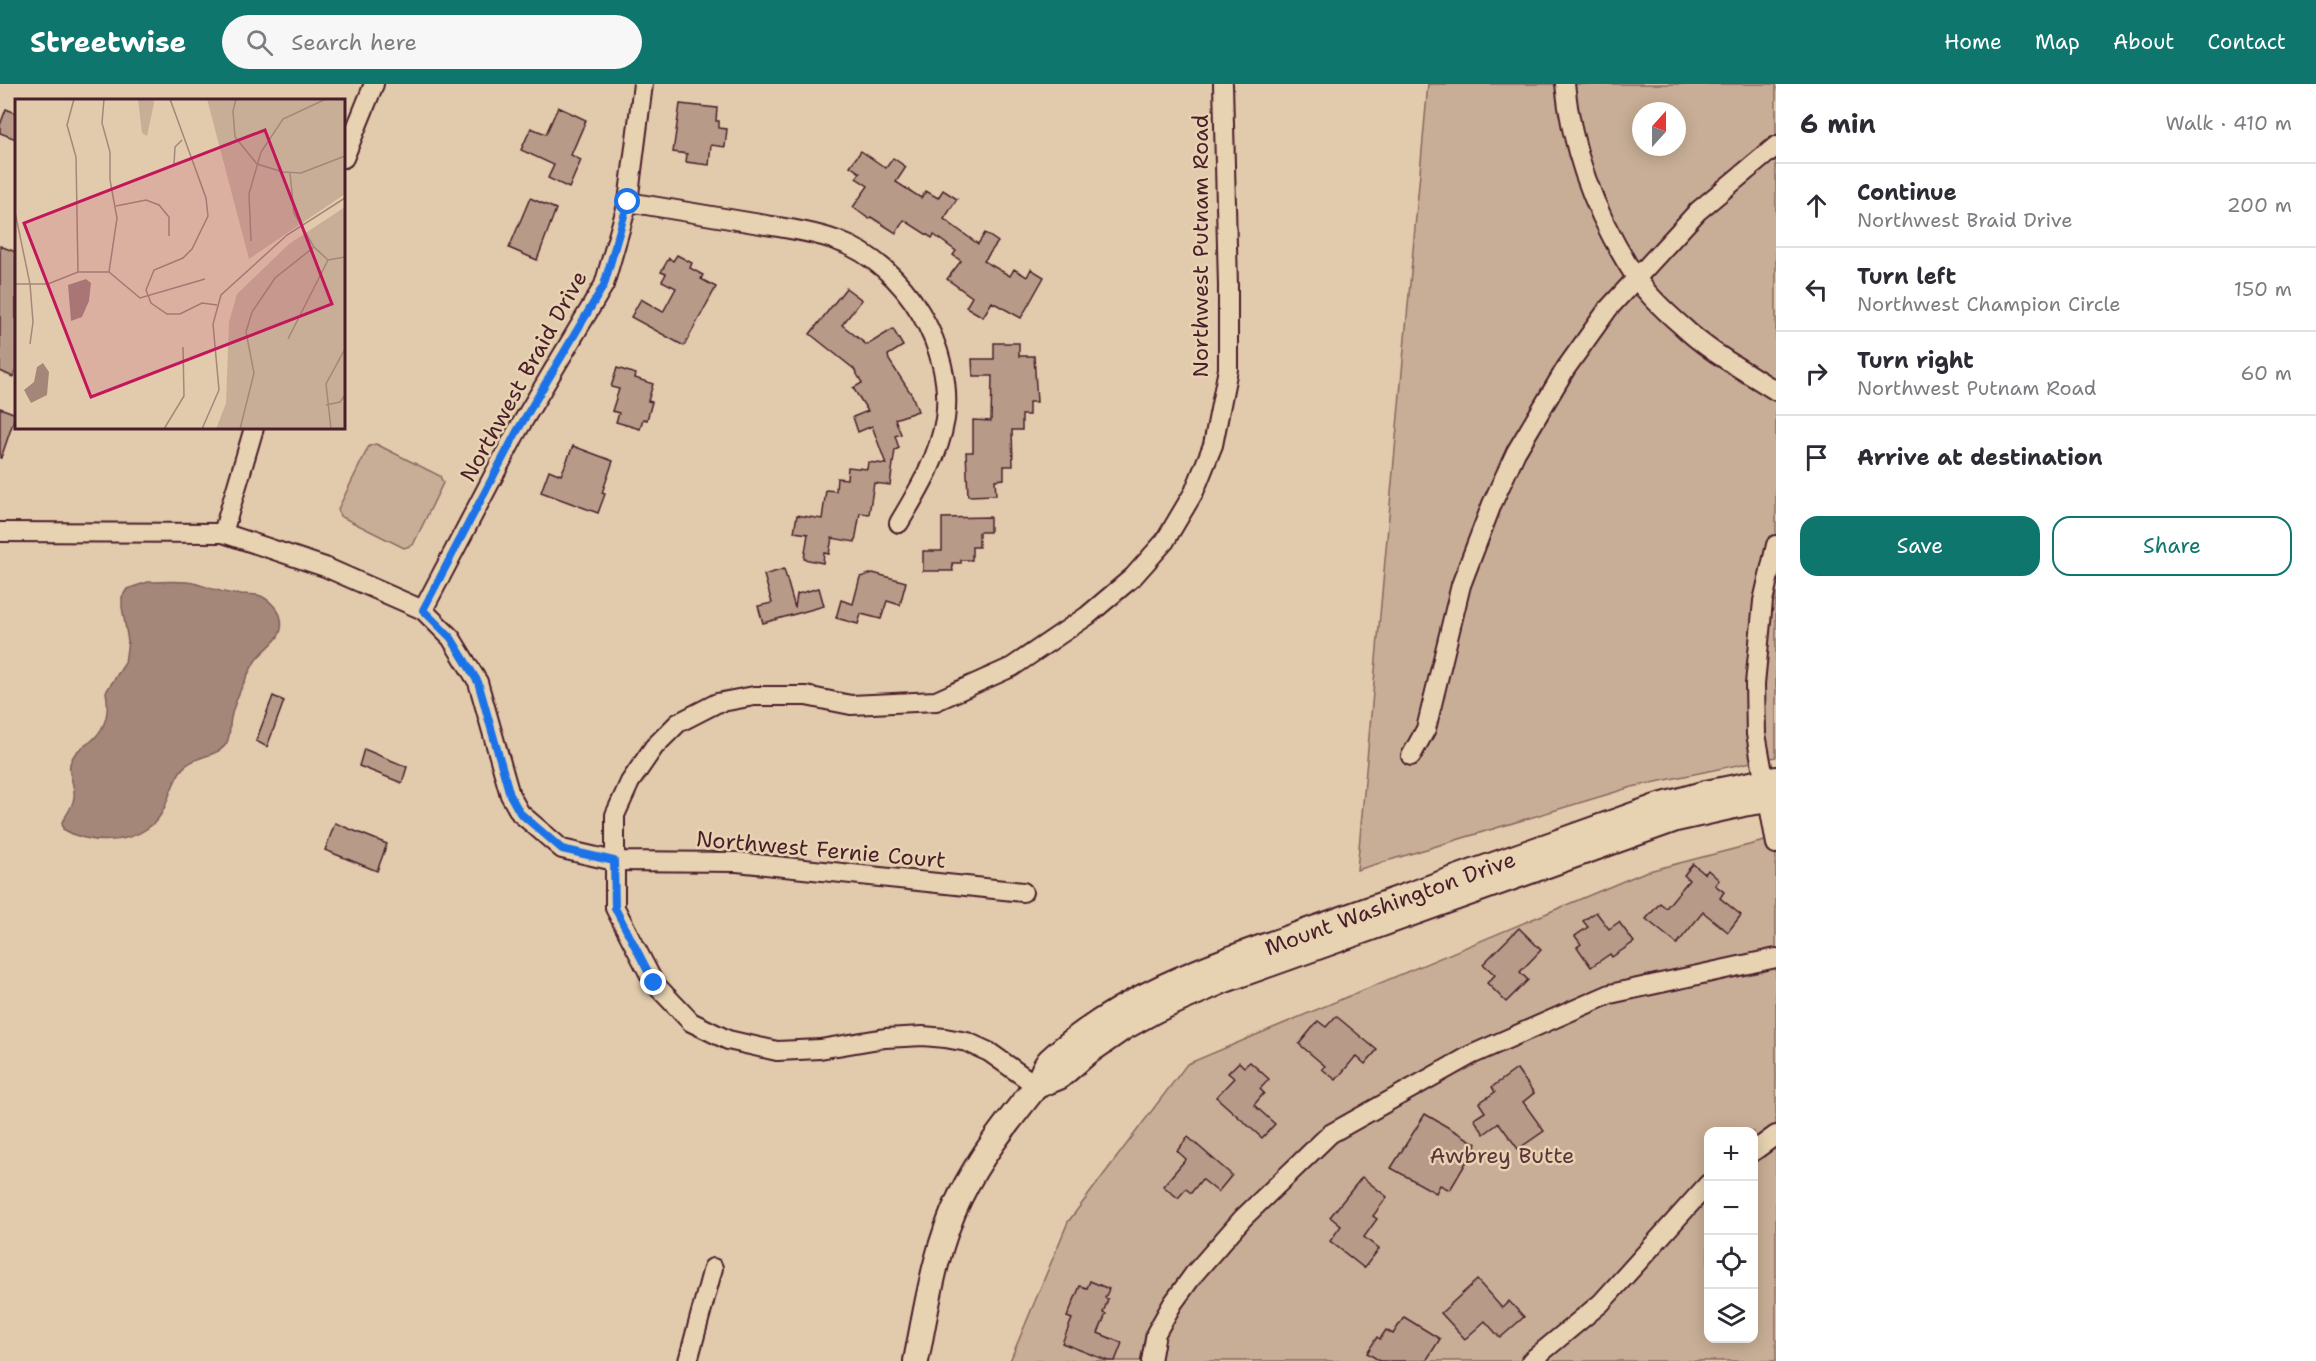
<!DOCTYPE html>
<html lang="en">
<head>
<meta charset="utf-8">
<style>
  body { margin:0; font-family:"Shantell Sans",sans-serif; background:#f7f7f7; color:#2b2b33 }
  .controls { position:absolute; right:18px; bottom:18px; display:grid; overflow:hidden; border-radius:12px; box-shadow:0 3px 15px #0003 }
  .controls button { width:54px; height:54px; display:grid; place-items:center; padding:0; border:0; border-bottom:2px solid #e1e1e2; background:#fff; color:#2b2b33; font:30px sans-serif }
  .compass { position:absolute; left:1632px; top:18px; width:54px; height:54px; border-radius:50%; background:#fff; box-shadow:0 3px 15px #0003; rotate:21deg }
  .stop { position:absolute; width:18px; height:18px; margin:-14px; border:4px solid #1a73e8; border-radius:50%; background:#fff }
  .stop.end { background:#1a73e8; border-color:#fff; box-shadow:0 2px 6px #0008 }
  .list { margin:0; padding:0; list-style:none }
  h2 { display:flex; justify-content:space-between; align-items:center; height:78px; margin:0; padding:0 24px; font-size:26px }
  h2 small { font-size:20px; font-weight:400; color:#7c7c81 }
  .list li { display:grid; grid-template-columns:39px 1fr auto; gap:18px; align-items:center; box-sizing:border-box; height:84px; padding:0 24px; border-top:2px solid #e1e1e2 }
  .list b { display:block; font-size:22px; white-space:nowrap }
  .list p { margin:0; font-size:20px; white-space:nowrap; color:#7c7c81 }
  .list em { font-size:20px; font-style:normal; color:#7c7c81 }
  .actions { display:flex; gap:12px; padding:18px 24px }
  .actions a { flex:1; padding:14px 0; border:2px solid #0f766e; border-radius:18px; text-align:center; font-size:21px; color:#0f766e }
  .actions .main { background:#0f766e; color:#fff }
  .icon { flex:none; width:33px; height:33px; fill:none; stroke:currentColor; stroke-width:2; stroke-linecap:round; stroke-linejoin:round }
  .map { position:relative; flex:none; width:1776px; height:1277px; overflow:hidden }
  header { display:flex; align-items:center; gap:36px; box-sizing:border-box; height:84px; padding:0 30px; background:#0f766e; color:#fff }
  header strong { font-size:28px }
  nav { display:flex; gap:33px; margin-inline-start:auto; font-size:21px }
  .search { width:420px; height:54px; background:#f7f7f7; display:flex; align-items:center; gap:15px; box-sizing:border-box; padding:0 21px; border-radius:33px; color:#7c7c81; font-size:22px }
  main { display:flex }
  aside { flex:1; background:#fff }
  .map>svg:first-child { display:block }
  .green { fill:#c8ae96; stroke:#896660; stroke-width:1.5; fill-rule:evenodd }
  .water { fill:#a58779; stroke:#815d5a; stroke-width:1.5 }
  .building { fill:#b79a88; stroke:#4a1f2b; stroke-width:1.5 }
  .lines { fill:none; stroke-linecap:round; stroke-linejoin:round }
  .street-casing { stroke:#4a1f2b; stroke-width:22 }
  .secondary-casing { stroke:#4a1f2b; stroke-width:28 }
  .street { stroke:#e7d2b1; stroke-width:18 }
  .secondary { stroke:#e7d2b1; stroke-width:24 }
  .route { stroke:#1a73e8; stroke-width:8 }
  .labels { text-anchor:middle; stroke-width:5; stroke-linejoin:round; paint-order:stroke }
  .street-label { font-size:22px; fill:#4a1f2b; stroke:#e7d2b1 }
  .park-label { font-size:22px; fill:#5d343b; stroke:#e7d2b1 }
  .inset-road { fill:none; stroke:#a58678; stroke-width:1.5 }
  .view { fill:#c2185b; fill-opacity:0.15; stroke:#c2185b; stroke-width:3 }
  .inset-edge { fill:none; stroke:#4a1f2b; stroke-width:3 }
</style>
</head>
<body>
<header>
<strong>Streetwise</strong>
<div class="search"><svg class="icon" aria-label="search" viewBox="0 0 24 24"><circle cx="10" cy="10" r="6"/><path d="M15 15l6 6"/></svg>Search here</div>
<nav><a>Home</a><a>Map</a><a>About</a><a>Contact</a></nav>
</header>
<main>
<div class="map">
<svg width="1776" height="1277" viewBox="0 0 1776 1277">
  <rect width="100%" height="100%" fill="#e1cbac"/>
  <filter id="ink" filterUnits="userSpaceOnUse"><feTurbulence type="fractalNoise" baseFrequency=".0167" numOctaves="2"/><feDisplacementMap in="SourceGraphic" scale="12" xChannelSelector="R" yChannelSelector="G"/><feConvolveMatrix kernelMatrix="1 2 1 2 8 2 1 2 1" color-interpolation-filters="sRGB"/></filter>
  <g filter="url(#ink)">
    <g class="green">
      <path d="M1428 0H1776V673L1632 703 1357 786ZM1641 27H1677V63H1641Z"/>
      <path d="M376 360 440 392 443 399 413 461 404 464 340 432 338 425 369 362Z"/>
      <path d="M1776 754V1277H1010L1068 1138 1187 980 1645 788ZM1708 1048H1754V1254H1708Z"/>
    </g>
    <path class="water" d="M148 498C163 498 180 496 194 499 207 503 220 508 234 510 242 511 252 509 261 512 268 515 277 524 280 531 288 556 264 562 254 579 246 593 234 618 231 634 229 642 231 653 226 660 218 673 195 671 183 684 169 700 169 726 153 740 129 761 89 761 63 745L62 738C67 730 73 723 74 713 76 699 64 687 73 673 76 666 84 662 90 658 106 645 110 628 106 608L125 579 128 557 122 523V513L127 505Z"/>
    <g class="building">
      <path d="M680 20 717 24 716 37H719V44L727 45 725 63 711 61 709 81 686 78 687 70 673 68Z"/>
      <path d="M558 23 586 36 571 71 581 76 569 104 548 94 554 81 521 66 531 44 546 50Z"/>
      <path d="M6 25 16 29V55L0 49V41Z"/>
      <path d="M861 67 886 84 893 74 906 83 896 98 921 114 926 107 938 114 943 106 957 115 944 135 978 160 985 149 998 158 984 177 1010 192 1014 185 1027 193 1031 185 1044 193 1021 234 992 218 983 233 966 223 972 213 947 195 961 177 953 171 956 167 934 151 932 154 904 136 896 149 871 133 869 135 853 123 868 102 856 94 860 89 850 82Z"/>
      <path d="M530 114 556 125 537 176 509 164Z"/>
      <path d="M0 162 16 168V285L13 293 0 287Z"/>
      <path d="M677 171 692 179 690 184 703 191 701 195 716 203 684 262 631 233 641 215 663 228 676 204 662 197 666 190 661 188 669 174 673 177Z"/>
      <path d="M846 204 862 216 842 241 867 261 893 245 903 262 888 271 889 276 912 311 918 327 895 335 901 350 895 352 899 364 895 366 890 401 874 399 869 430 860 429 855 458 832 454 829 470 824 469 823 479 804 475 808 450 794 448 797 431 822 435 826 406 836 407 837 394 847 395 848 383 867 385 868 378 886 380 872 342 858 348 853 333 868 327 853 304 862 299 854 285 810 250Z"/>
      <path d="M994 259H1019V272H1034L1037 318H1029V331H1022V346H1012L1013 382H1004V395L995 396 996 411 968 412 966 368H973V336L991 337 992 292H973L972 275H994Z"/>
      <path d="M617 284 636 290 635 294 653 300 648 317 652 318 647 336 643 335 640 345 616 338 619 329 612 327 619 305 611 303Z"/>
      <path d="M0 324 16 330 1 374H0Z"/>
      <path d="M573 362 613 377 602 409 605 410 598 429 541 408 549 386 561 391Z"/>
      <path d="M990 433V448H979V463H972V476H961V479H952L953 487H923V467H942V434Z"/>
      <path d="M784 485 795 524 797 510 819 504 824 522 763 539 758 522 772 519 764 491Z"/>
      <path d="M873 489 906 498 900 521 887 517 881 535 861 530 858 540 836 534 841 516 853 520 860 493Z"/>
      <path d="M273 612 284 617 267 663 256 657Z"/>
      <path d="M364 665 407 683 402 699 359 682Z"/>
      <path d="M335 739 387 760 377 787 325 766Z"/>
      <path d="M1693 780 1705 790 1708 786 1719 796 1715 801 1724 808 1720 814 1741 831 1728 848 1703 828 1677 860 1646 835 1660 819 1666 824 1689 796 1684 791Z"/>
      <path d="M1596 828 1609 845 1619 838 1634 858 1612 873 1610 870 1591 883 1577 863 1581 860 1575 852 1588 843 1583 837Z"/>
      <path d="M1519 844 1541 866 1520 888 1528 896 1506 918 1487 899 1495 891 1483 880Z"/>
      <path d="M1336 932 1377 966 1365 980 1356 972 1336 996 1322 985 1325 982 1299 960 1318 937 1326 943Z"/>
      <path d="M1239 978 1244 983 1250 978 1269 995 1260 1005 1264 1009 1254 1021 1275 1040 1262 1054 1216 1013 1234 994 1228 989Z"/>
      <path d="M1517 985 1534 1009 1523 1018 1544 1047 1518 1065 1499 1039 1484 1050 1474 1035 1485 1028 1479 1019 1495 1008 1492 1003Z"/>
      <path d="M1425 1030 1477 1060 1450 1106 1440 1101 1436 1109 1391 1084Z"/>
      <path d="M1188 1053 1232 1091 1218 1108 1202 1095 1191 1109 1186 1105 1178 1114 1163 1102 1186 1075 1177 1067Z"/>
      <path d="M1362 1093 1387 1113 1373 1132 1377 1135 1364 1153 1379 1165 1364 1184 1330 1157 1341 1142 1330 1133Z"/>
      <path d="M1477 1196 1502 1224 1509 1217 1524 1233 1500 1254 1485 1237 1465 1255 1441 1229Z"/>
      <path d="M1090 1197 1109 1205 1105 1214 1108 1215 1103 1229 1106 1230 1098 1249 1122 1259 1115 1277H1108L1062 1259 1072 1235 1067 1233 1080 1202 1087 1204Z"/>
      <path d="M1404 1233 1440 1255 1426 1277H1380L1367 1269 1377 1253 1380 1255 1386 1246 1393 1250Z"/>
    </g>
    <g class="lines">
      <defs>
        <g id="street">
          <path d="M1565 0C1572 69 1597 134 1635 192 1645 208 1667 229 1682 242 1709 268 1745 287 1776 307"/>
          <path d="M344 74 374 0"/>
          <path d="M628 118C670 125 712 132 754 139 782 144 811 147 838 157 905 181 955 265 945 335 939 373 918 407 899 439"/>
          <path d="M0 448 223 449 325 483 423 526 451 554 478 598 510 711 520 729 562 765 614 777 737 778 1023 808"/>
          <path d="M223 449 254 344"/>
          <path d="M1776 461 1763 517 1755 600 1756 650 1776 760"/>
          <path d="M423 526 516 349 604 201 628 118 643 0"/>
          <path d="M1411 672 1426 645 1461 501 1492 420 1516 368 1566 284 1608 225 1698 127 1776 62"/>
          <path d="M1037 1002 989 968 967 958 945 954 923 952 885 954 820 965 777 967 728 956 691 938 654 899 615 824V731L630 698 654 663 678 639 717 619 754 612H806L851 621 936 617 1012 583 1087 532 1133 493 1165 457 1194 408 1213 361 1228 285V202L1223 0"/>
          <path d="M1754 1067 1776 1051"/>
          <path d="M688 1277 713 1184"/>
          <path d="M1151 1277 1156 1249 1173 1219 1194 1190 1243 1134 1330 1050 1471 971 1610 910 1776 874"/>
          <path d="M1531 1277 1601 1219 1708 1100"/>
        </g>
        <g id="secondary">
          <path d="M1037 1002 1059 993 1087 969 1123 944 1156 926 1225 896 1676 735 1743 720 1776 715"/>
          <path d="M916 1277C927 1222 935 1164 960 1113 979 1074 1006 1040 1033 1006 1041 997 1042 984 1050 976 1129 903 1237 873 1336 837 1443 799 1550 761 1656 723L1706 709 1776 695"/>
        </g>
      </defs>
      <use href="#street" class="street-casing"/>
      <use href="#secondary" class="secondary-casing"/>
      <use href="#street" class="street"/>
      <use href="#secondary" class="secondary"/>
    </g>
  </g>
  <g class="lines" filter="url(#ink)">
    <path class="route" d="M628 118 604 201 516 349 423 526 451 554 478 598 510 711 520 729 562 765 614 777 615 824 654 899"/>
  </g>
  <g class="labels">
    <g class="street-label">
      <text transform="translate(1200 162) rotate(-90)" y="8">Northwest Putnam Road</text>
      <text transform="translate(523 292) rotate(-61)" y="8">Northwest Braid Drive</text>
      <text transform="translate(821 765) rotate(5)" y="8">Northwest Fernie Court</text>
      <text transform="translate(1390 819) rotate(-20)" y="8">Mount Washington Drive</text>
    </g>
    <g class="park-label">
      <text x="1502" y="1079">Awbrey Butte</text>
    </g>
  </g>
  <g transform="translate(15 15)">
    <rect width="330" height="330" fill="#e1cbac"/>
    <path d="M123 0H138L139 4 132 37 127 34ZM192 0H330V95L234 160ZM330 108V330H201L211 304 214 223 222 195 274 145Z" fill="#c8ae96"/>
    <path d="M71 180 76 184 74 202 67 218 56 222 53 186ZM28 264 34 273 32 296 16 304 9 291 19 283 22 268Z" fill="#a58779"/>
    <path class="inset-road" d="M59 0 52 26 61 58 63 173M89 0 87 24 95 53V81L102 119 94 173M155 0 191 99 193 117 177 150 168 159 139 171 131 191 136 204 152 215H165L187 204 202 206M221 0 218 12 220 38 242 65 268 73 286 74 330 57M159 65 160 48 167 41M275 74 279 114 299 148 313 161 330 158M101 107 131 101 144 106 154 118V137M0 113 15 185 18 223 15 245M236 142 234 95 246 53 268 20 311 0M0 185H33L63 173H94L125 199 190 180M273 240 313 161M311 306 325 303 330 296M149 330 169 297 168 248M187 330 204 291 198 225 206 196 272 136 330 99M225 330 239 274 231 233 237 213 260 179 299 148M316 330 311 285 330 250"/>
    <path class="view" d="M250 31 317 205 76 298 9 124Z"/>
    <rect width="330" height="330" class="inset-edge"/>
  </g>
</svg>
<div class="controls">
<button>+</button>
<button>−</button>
<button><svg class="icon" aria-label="locate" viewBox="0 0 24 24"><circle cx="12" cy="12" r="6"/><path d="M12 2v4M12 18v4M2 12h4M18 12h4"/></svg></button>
<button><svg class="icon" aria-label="layers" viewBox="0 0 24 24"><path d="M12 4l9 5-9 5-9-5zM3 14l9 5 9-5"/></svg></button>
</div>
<svg class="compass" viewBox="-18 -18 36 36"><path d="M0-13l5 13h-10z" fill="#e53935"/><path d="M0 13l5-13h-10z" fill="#7c7c81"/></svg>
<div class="stop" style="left:628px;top:118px"></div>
<div class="stop end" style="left:654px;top:899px"></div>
</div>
<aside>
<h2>6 min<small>Walk · 410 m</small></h2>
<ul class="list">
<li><svg class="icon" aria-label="ahead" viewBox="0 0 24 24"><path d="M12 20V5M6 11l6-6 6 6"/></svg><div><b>Continue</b><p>Northwest Braid Drive</p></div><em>200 m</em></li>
<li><svg class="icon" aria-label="left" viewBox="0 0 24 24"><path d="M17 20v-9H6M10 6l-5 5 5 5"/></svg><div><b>Turn left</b><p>Northwest Champion Circle</p></div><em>150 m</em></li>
<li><svg class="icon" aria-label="right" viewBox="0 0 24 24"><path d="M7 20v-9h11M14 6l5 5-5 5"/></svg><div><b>Turn right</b><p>Northwest Putnam Road</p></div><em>60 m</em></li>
<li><svg class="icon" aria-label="arrive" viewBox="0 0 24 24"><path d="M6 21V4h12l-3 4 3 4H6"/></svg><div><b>Arrive at destination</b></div></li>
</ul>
<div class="actions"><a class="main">Save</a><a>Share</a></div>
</aside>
</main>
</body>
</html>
